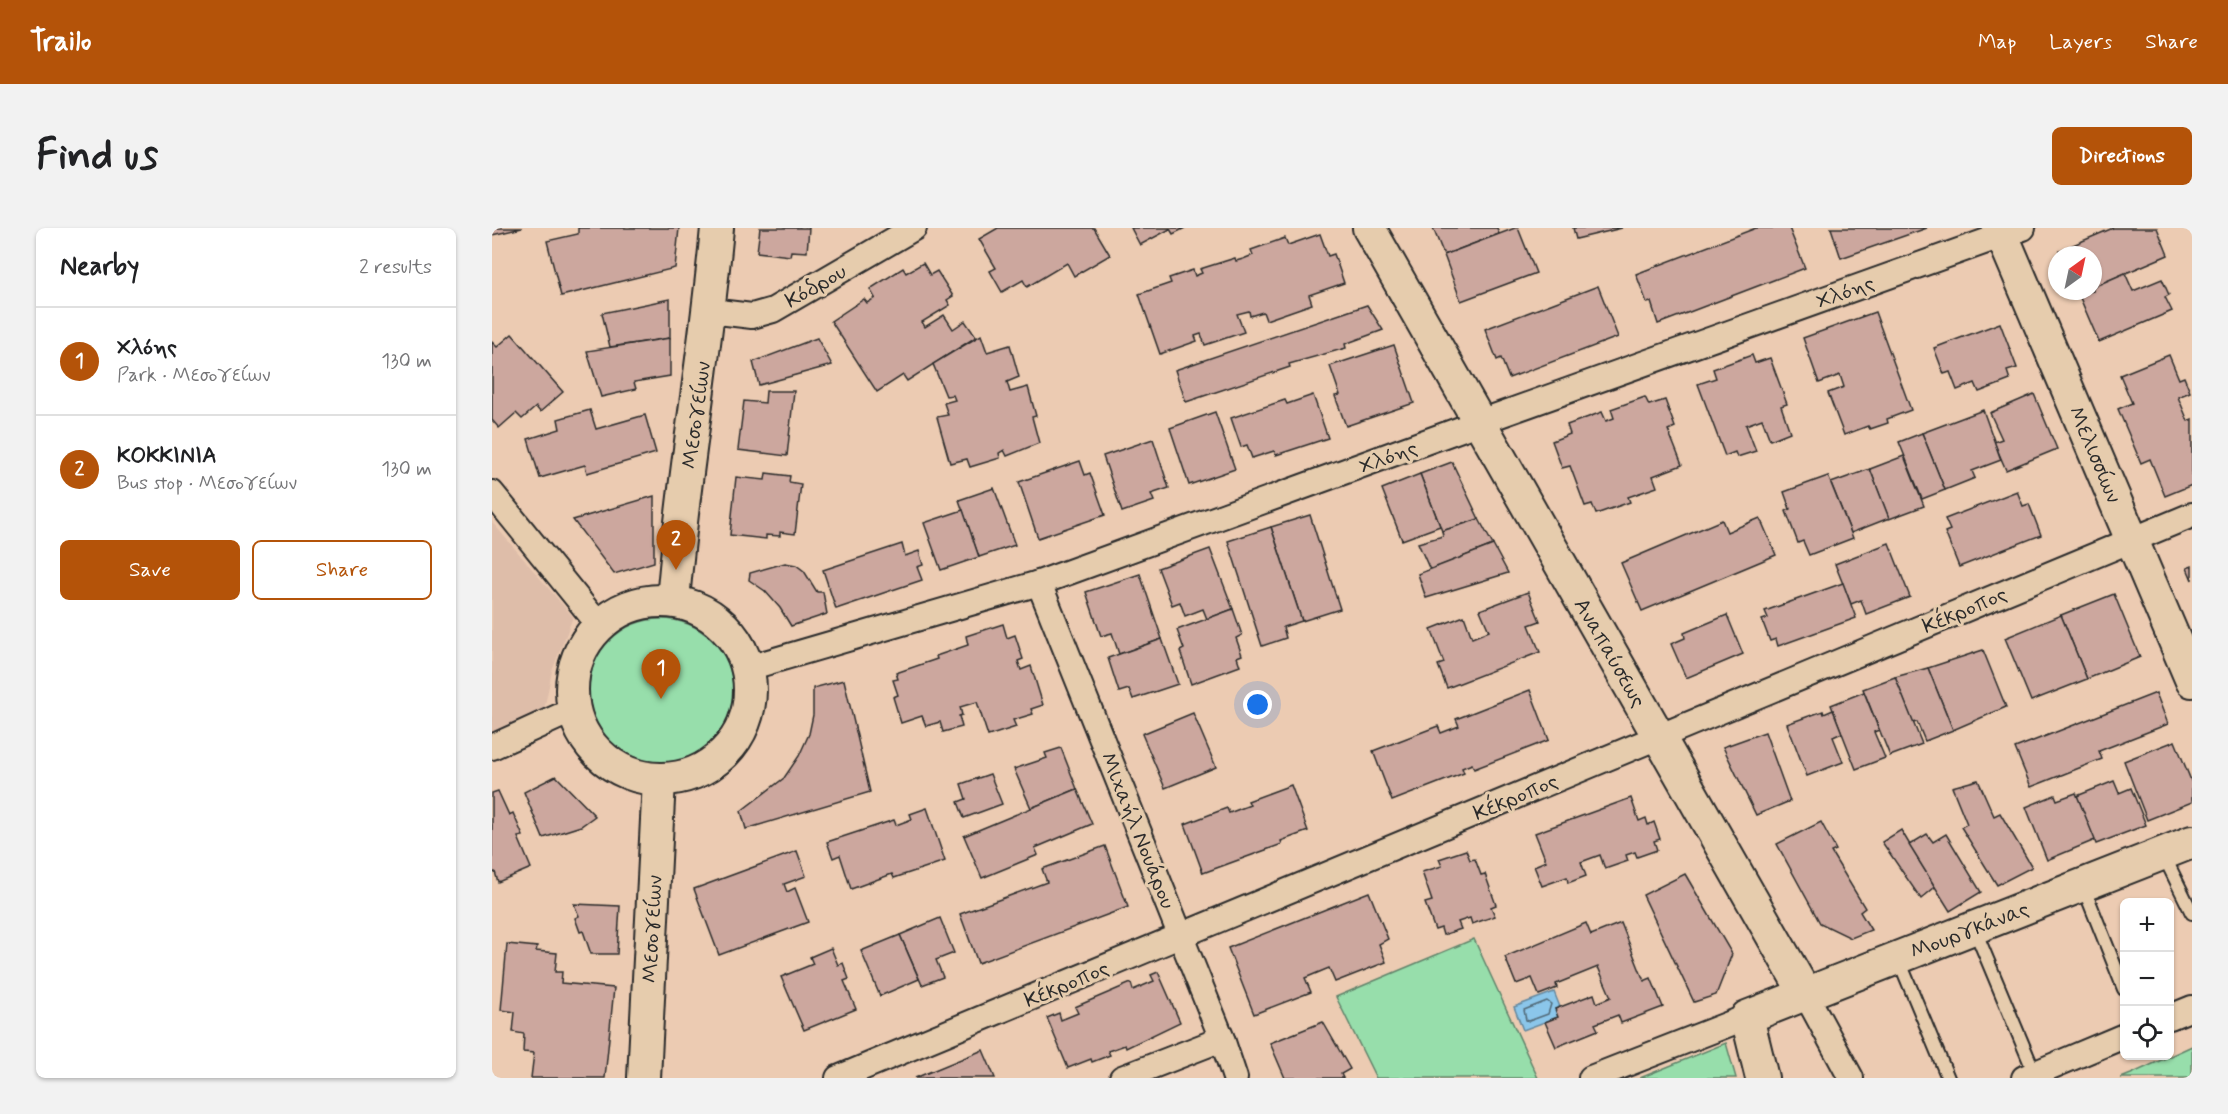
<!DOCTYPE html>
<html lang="en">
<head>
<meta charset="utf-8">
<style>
  body { margin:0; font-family:Mynerve,sans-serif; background:#f2f2f2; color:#202124 }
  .controls { position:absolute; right:18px; bottom:18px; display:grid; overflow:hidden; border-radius:9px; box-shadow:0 2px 4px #0004 }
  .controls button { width:54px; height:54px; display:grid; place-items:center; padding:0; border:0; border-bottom:2px solid #e0e0e0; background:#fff; color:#202124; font:30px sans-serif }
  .compass { position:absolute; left:1556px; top:18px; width:54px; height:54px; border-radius:50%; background:#fff; box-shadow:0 2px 4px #0004; rotate:33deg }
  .you { position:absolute; left:766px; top:477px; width:21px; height:21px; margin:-15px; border:4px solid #fff; border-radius:50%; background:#1a73e8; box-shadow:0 0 0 9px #1a73e833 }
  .badge { display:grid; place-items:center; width:39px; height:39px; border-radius:50%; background:#b45309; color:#fff; font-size:20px; font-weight:700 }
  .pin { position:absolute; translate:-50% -50px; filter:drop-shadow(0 2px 3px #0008) }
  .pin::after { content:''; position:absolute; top:32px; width:21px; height:18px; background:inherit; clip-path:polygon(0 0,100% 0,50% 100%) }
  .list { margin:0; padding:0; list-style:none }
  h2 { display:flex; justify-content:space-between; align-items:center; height:78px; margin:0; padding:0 24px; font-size:26px }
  h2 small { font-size:20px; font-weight:400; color:#757577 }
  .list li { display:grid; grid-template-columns:39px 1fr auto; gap:18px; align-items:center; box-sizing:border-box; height:108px; padding:0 24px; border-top:2px solid #e0e0e0 }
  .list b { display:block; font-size:22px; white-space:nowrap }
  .list p { margin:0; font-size:20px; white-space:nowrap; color:#757577 }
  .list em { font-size:20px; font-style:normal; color:#757577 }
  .actions { display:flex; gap:12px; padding:18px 24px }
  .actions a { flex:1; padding:14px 0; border:2px solid #b45309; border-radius:9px; text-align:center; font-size:21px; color:#b45309 }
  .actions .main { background:#b45309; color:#fff }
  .icon { flex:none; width:33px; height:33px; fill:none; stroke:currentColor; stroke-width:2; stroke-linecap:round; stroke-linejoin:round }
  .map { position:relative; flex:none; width:1700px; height:850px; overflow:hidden; border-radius:9px }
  header { display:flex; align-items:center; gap:36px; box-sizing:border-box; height:84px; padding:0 30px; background:#b45309; color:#fff }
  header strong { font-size:28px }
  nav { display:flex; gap:33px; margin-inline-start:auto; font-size:21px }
  .intro { display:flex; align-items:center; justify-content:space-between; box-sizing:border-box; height:144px; padding:0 36px }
  h1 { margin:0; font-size:42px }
  .button { padding:15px 27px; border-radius:9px; background:#b45309; color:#fff; font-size:21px; font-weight:700 }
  main { display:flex; gap:36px; padding:0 36px }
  aside { flex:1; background:#fff; border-radius:9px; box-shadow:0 2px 4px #0004 }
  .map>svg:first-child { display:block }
  .built { fill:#debda9 }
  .green { fill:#97deab; stroke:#61846b; stroke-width:1.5 }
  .water { fill:#8bc6ea; stroke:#65889e; stroke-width:1.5 }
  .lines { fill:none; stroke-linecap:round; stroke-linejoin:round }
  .shore { stroke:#516977; stroke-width:1.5 }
  .building { fill:#cca79e; stroke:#2b2b2b; stroke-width:1.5 }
  .service-casing { stroke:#2b2b2b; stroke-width:16 }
  .minor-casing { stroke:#2b2b2b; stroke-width:28 }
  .tertiary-casing { stroke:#2b2b2b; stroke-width:36 }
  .service { stroke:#e6ccad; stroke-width:12 }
  .minor { stroke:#e6ccad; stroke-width:24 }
  .tertiary { stroke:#e6ccad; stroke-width:32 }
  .labels { text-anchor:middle; stroke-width:6; stroke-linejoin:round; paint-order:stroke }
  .street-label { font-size:22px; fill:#2b2b2b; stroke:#e6ccad }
</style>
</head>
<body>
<header>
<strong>Trailo</strong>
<nav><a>Map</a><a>Layers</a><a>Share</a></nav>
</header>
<div class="intro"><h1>Find us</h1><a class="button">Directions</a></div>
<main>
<aside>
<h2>Nearby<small>2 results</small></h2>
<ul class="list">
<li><span class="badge">1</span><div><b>Χλόης</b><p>Park · Μεσογείων</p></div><em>130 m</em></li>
<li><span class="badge">2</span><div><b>ΚΟΚΚΙΝΙΑ</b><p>Bus stop · Μεσογείων</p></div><em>130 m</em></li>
</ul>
<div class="actions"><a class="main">Save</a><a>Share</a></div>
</aside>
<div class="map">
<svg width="1700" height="850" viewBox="0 0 1700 850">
  <rect width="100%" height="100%" fill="#eccbb2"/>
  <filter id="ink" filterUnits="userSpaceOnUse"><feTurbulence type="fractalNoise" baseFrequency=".0167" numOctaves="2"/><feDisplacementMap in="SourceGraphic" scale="12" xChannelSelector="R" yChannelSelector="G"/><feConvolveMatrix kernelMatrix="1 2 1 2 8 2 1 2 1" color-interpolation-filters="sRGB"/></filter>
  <g filter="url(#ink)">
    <path class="built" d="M0 294 81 389 60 443 51 487 0 509Z"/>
    <g class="green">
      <circle cx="169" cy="463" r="72"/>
      <path d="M982 711 1046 850H884L844 769Z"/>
      <path d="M1234 815 1244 850H1148Z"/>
      <path d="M1700 818V850H1629L1639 846Z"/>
    </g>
    <path class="water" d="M1062 764 1068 779 1063 781 1066 789 1031 802 1022 779Z"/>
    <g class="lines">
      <path class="shore" d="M1055 773 1059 776 1056 786 1037 793 1034 792 1032 782Z"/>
    </g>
    <g class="building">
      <path d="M0 0H30L0 7Z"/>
      <path d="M86 0H187L183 40 69 68 55 13 86 6Z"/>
      <path d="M268 0H317L315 24 299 23 298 28 265 24Z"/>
      <path d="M506 0H602L618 27 582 48 575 35 535 59 531 52 510 64 498 43 504 40 487 11Z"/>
      <path d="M639 0H693L681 6 678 1 648 17Z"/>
      <path d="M941 0H1005L1007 6 952 27Z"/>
      <path d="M1023 0H1026L1044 45 969 73 952 27Z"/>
      <path d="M1081 0H1130L1084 11Z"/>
      <path d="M1264 0H1297L1313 40 1166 96 1159 74 1155 75 1144 46Z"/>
      <path d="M1339 0H1435L1349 30Z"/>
      <path d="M1621 0H1665L1676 27 1601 59V27H1569L1567 23Z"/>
      <path d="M828 6 836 28 842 26 852 55 817 67 820 76 774 92 771 84 758 88 757 83 745 86 752 104 713 117 709 106 703 108 705 113 668 126 647 66 679 55 677 50 701 42 703 48 710 45 708 41 743 30 744 33 751 31 761 27 759 22 793 10 796 17Z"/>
      <path d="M431 35 438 47 445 43 461 68 455 72 458 77 430 94 433 99 452 87 461 101 473 93 484 109 415 153 411 147 385 164 339 93 372 71 375 75 383 70 378 61 411 40 414 45Z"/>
      <path d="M1633 45 1641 63 1670 51 1677 67 1673 69 1680 83 1607 114 1586 65 1601 63V59Z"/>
      <path d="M1106 58 1126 109 1017 150 1009 130 1005 132 993 101Z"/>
      <path d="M178 71V110L118 119 110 85Z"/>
      <path d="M875 77 891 102 853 116 854 120 797 136 798 139 694 174 683 142Z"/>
      <path d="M1383 84 1419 182 1395 191 1396 195 1378 201 1376 198 1352 207 1336 165 1352 159 1348 147 1327 155 1311 110Z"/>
      <path d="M1508 95 1525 140 1515 143 1518 152 1487 164 1483 155 1465 162 1458 144 1452 146 1442 120Z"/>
      <path d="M20 106 71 164 48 184 44 179 30 191 24 185 7 200 0 192V114L5 119Z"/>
      <path d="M489 107 495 124 518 117 527 149 515 154 518 164 536 159 544 188 540 189 547 215 515 228 512 222 507 225 508 230 478 239 475 231 458 235 445 189 456 187 452 175 463 172 461 167 454 168 441 136Z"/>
      <path d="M178 110V148L142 154 144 161 109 169 95 123Z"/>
      <path d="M325 110 340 137 267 157 261 134Z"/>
      <path d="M902 117 922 175 854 198 843 168 848 167 838 138Z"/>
      <path d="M1260 127 1263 135 1278 130 1295 176 1289 178 1298 204 1278 212 1270 191 1254 197 1264 223 1245 229 1243 224 1233 228 1206 156 1224 150 1221 141Z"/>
      <path d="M1677 127 1687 151 1692 149 1698 164 1686 169 1696 193 1700 191V257L1673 268 1658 231 1649 235 1626 181 1640 175 1628 147Z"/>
      <path d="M274 163H302L295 228 246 222 252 173 273 175Z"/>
      <path d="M1542 166 1565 221 1514 242 1502 214 1510 211 1498 185Z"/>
      <path d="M821 167 836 210 784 227 782 223 760 230 755 217 749 219 739 190 793 172 795 176Z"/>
      <path d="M1153 169 1157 177 1173 172 1183 199 1176 202 1190 237 1161 248 1165 259 1136 269 1138 274 1104 286 1100 276 1093 278 1078 238 1070 240 1060 213 1078 206 1075 197 1110 184 1114 193 1122 190 1119 181Z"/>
      <path d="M98 182 104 201 153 187 164 225 95 245 93 237 48 250 36 211 68 201 66 191Z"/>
      <path d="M1491 182 1509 232 1480 243 1483 250 1453 262 1430 205Z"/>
      <path d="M723 184 743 241 697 257 678 200Z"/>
      <path d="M1430 205 1453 262 1430 271 1407 214Z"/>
      <path d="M661 211 677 260 659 266 662 273 630 284 611 228Z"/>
      <path d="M1412 228 1432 278 1397 291 1378 241Z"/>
      <path d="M588 233 593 247 598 245 613 287 546 310 527 254Z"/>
      <path d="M960 234 987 291 950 303 928 246Z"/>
      <path d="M1378 241 1397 290 1359 305 1339 255Z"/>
      <path d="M274 245 298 248 297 254 309 256 303 306 288 304V308L274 307V311L238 307 244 249 273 252Z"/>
      <path d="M928 246 948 298 910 312 890 261Z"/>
      <path d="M1336 248 1361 310 1317 327 1311 313 1306 315 1294 283 1298 281 1292 264Z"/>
      <path d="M502 260 523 317 487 329 467 272Z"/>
      <path d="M1525 263 1531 278 1537 276 1549 307 1467 339 1453 304 1458 302 1453 291Z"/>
      <path d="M162 268V334L122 346 81 292Z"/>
      <path d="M471 282 487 329 449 342 432 295Z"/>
      <path d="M818 287 848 381 810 393 779 299Z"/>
      <path d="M1268 290 1284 327 1150 383 1129 335 1230 292 1235 304Z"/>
      <path d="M987 291 1001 317 938 342 926 315 951 308 950 303Z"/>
      <path d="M779 299 810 393 791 399 794 410 770 418 736 313Z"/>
      <path d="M1397 315 1418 369 1374 386 1369 372 1359 376 1343 336Z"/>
      <path d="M410 316 413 328 427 323 431 337 425 339 430 352 344 381 331 342Z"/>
      <path d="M1001 317 1016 345 934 370 926 346Z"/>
      <path d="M718 321 741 381 715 391 711 381 693 388 688 374 680 377 666 340Z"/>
      <path d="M293 335 304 337 312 343 325 364H331L335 386 299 398 288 380 273 363 257 352 258 345Z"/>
      <path d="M1700 338V352L1695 340Z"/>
      <path d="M648 346 670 411 627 426 620 405 609 408 594 364Z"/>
      <path d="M1351 355 1364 390 1286 418 1284 411 1278 413 1270 392 1276 390 1273 383Z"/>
      <path d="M1036 364 1048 393 1037 397 1048 424 955 460 946 437 952 435 939 401 972 388 980 410 997 403 988 382Z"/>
      <path d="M1622 366 1648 429 1595 451 1569 387Z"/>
      <path d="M741 381 750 407 744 410 750 427 745 429 748 438 699 456 688 423 692 421 685 402Z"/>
      <path d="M1235 387 1251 426 1194 450 1179 416 1193 410 1192 405Z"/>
      <path d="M1569 387 1595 451 1539 473 1513 410Z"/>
      <path d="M511 396 515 410 523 407 531 431 526 433 529 442 539 438 551 477 539 481 541 486 521 492 524 499 496 508 485 474 468 479 470 487 467 488 470 499 451 504 448 494 434 498 430 488 409 495 401 469 406 467 401 452 406 451 404 445 445 431 444 428 476 417 474 408Z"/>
      <path d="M670 411 686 456 641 471 637 461 627 464 616 430Z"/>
      <path d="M1491 422 1514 479 1461 502 1436 440Z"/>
      <path d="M1436 440 1461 502 1433 513 1425 494 1421 495 1403 449Z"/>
      <path d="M1403 449 1430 516 1398 528 1371 461Z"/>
      <path d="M352 452 378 564 254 601 249 583 292 550 307 528 317 506 321 487V460Z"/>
      <path d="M1038 462 1057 512 982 541 980 536 970 540 972 545 900 573 881 523 946 498 949 505 967 498 964 491Z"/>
      <path d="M1372 464 1387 502 1382 504 1393 530 1364 541 1339 477Z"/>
      <path d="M1664 465 1676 496 1607 523 1610 531 1539 559 1523 520Z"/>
      <path d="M1341 482 1350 505 1341 509 1351 534 1315 548 1295 496 1331 483 1332 486Z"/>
      <path d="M701 485 724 539 673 560 650 506Z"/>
      <path d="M1273 504 1298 573 1264 587 1231 519Z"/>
      <path d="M1683 513 1700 555V574L1655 592 1632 533Z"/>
      <path d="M569 520 585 561 539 580 522 541 555 530 553 525Z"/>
      <path d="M498 546 510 576 472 590 466 574 474 571 469 556Z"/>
      <path d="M64 548 103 588 89 598 51 610 32 564Z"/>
      <path d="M1486 552 1502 588 1508 585 1540 639 1505 657 1469 599 1475 596 1460 559Z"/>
      <path d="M1622 553 1627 565 1639 560 1654 597 1604 616 1585 568Z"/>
      <path d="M799 557 816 603 789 613 790 616 711 645 693 596 735 580 737 585 758 577 756 573Z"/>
      <path d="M585 561 600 596 543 620 546 627 490 650 472 608Z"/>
      <path d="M6 563 17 587 21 585 31 608 26 609 39 640 6 654 3 644 0 645V565Z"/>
      <path d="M1584 565 1603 612 1555 632 1534 579 1563 567 1565 572Z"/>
      <path d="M1139 570 1147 593 1154 590 1156 597 1162 594 1168 611 1162 613 1165 622 1145 629 1143 624 1134 627 1136 633 1113 641 1108 627 1089 634 1094 648 1076 655 1075 649 1050 658 1042 638 1054 633 1043 605Z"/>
      <path d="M435 580 453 633 402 650 400 646 359 661 348 627 341 630 335 614 402 592 404 597 420 591 418 586Z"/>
      <path d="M1329 594 1344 622 1339 624 1373 680 1368 684 1379 702 1359 710 1328 695 1285 616Z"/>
      <path d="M1409 602 1443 659 1429 671 1390 614Z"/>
      <path d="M1435 606 1441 614 1454 606 1489 664 1458 683 1417 617Z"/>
      <path d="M613 618 636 679 486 735 468 686 555 654 550 641Z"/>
      <path d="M974 622 978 632 983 631 989 647 993 646 1004 677 999 679 1003 688 980 696 978 690 966 694 969 701 951 707 949 700 943 702 933 675 940 673 930 644 950 638 947 631Z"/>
      <path d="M305 623 314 648 292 656 295 664 303 660 316 694 227 727 202 661Z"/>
      <path d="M1193 646 1240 726 1224 767 1202 774 1151 667Z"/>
      <path d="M877 664 896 711 887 716 894 734 843 754 837 740 813 750 819 764 762 786 736 720Z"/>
      <path d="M82 676 128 678 125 726H99L91 703 88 704 83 690 87 688Z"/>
      <path d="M448 690 462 725 444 732 451 749 430 757 408 707Z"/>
      <path d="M1094 695 1099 707 1129 695 1152 753 1159 750 1171 779 1129 795 1126 787 1103 796 1106 802 1064 819 1053 794 1066 789 1063 781 1102 766 1105 775 1119 769 1106 739 1064 756 1065 760 1047 767 1040 750 1024 756 1013 729Z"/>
      <path d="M408 707 427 751 388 768 369 723Z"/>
      <path d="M15 716 45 719 44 723 65 725 63 744H70L69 755 122 760 113 850H39L42 825 31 824 32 806 21 804 23 784 9 782Z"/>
      <path d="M339 720 346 737 351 735 357 751 352 753 364 781 312 802 289 749 321 736 318 729Z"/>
      <path d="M666 744 688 794 634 820 633 817 616 823 618 827 600 834 599 831 576 840 555 790 567 785 569 792 586 785 583 779 639 755 641 762 662 753 659 747Z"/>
      <path d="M831 794 858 841 849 846 851 850H793L778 815Z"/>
      <path d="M491 822 503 850H423Z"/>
    </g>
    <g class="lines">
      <defs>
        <g id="service">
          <path d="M1671 626 1700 685"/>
          <path d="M1591 658 1632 761"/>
          <path d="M1482 700 1543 846"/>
          <path d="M1406 730 1456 850"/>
        </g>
        <g id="minor">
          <path d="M218 83 260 88 281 82 422 0"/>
          <path d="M0 265 107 397"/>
          <path d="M547 355 730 811 743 850"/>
          <path d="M256 440 547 355 988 194 1531 0"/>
          <path d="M0 519 81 482"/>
          <path d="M1313 765 1359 850"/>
          <path d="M1678 789 1700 780"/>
          <path d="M346 850 1700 287"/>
          <path d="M630 850 730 811"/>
          <path d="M1099 850 1255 789"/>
          <path d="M1532 850 1632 808"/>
        </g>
        <g id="tertiary">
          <path d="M877 0 1313 765"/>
          <path d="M1507 0 1700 453"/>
          <circle cx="169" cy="462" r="89"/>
          <path d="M181 373C191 248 214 125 225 0"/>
          <path d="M152 850 167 552"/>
          <path d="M1270 850 1255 789 1700 614"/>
        </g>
      </defs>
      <use href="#service" class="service-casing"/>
      <use href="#minor" class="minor-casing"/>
      <use href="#tertiary" class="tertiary-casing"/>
      <use href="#service" class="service"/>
      <use href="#minor" class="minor"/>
      <use href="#tertiary" class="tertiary"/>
    </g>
  </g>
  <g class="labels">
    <g class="street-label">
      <text transform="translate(323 57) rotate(-30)" y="8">Κόδρου</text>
      <text transform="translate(1353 63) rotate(-20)" y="8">Χλόης</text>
      <text transform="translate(203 187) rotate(-82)" y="8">Μεσογείων</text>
      <text transform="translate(1604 226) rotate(67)" y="8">Μελισσίων</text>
      <text transform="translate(896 228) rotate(-20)" y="8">Χλόης</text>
      <text transform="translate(1472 381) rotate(-23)" y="8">Κέκροπος</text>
      <text transform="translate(1119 424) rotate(60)" y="8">Αναπαύσεως</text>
      <text transform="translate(1023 568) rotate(-23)" y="8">Κέκροπος</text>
      <text transform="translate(647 602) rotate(68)" y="8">Μιχαήλ Νουάρου</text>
      <text transform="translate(159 701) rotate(-87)" y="8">Μεσογείων</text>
      <text transform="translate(1477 701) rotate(-21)" y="8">Μουργκάνας</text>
      <text transform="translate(574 755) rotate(-23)" y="8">Κέκροπος</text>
    </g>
  </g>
</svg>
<div class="controls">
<button>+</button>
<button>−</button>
<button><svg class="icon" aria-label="locate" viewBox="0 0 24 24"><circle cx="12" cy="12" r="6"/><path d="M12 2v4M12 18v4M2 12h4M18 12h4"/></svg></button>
</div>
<svg class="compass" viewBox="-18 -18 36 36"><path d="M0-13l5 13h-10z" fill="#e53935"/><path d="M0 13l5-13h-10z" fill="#757577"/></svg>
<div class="you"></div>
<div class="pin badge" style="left:169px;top:471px">1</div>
<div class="pin badge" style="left:184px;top:342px">2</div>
</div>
</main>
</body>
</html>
